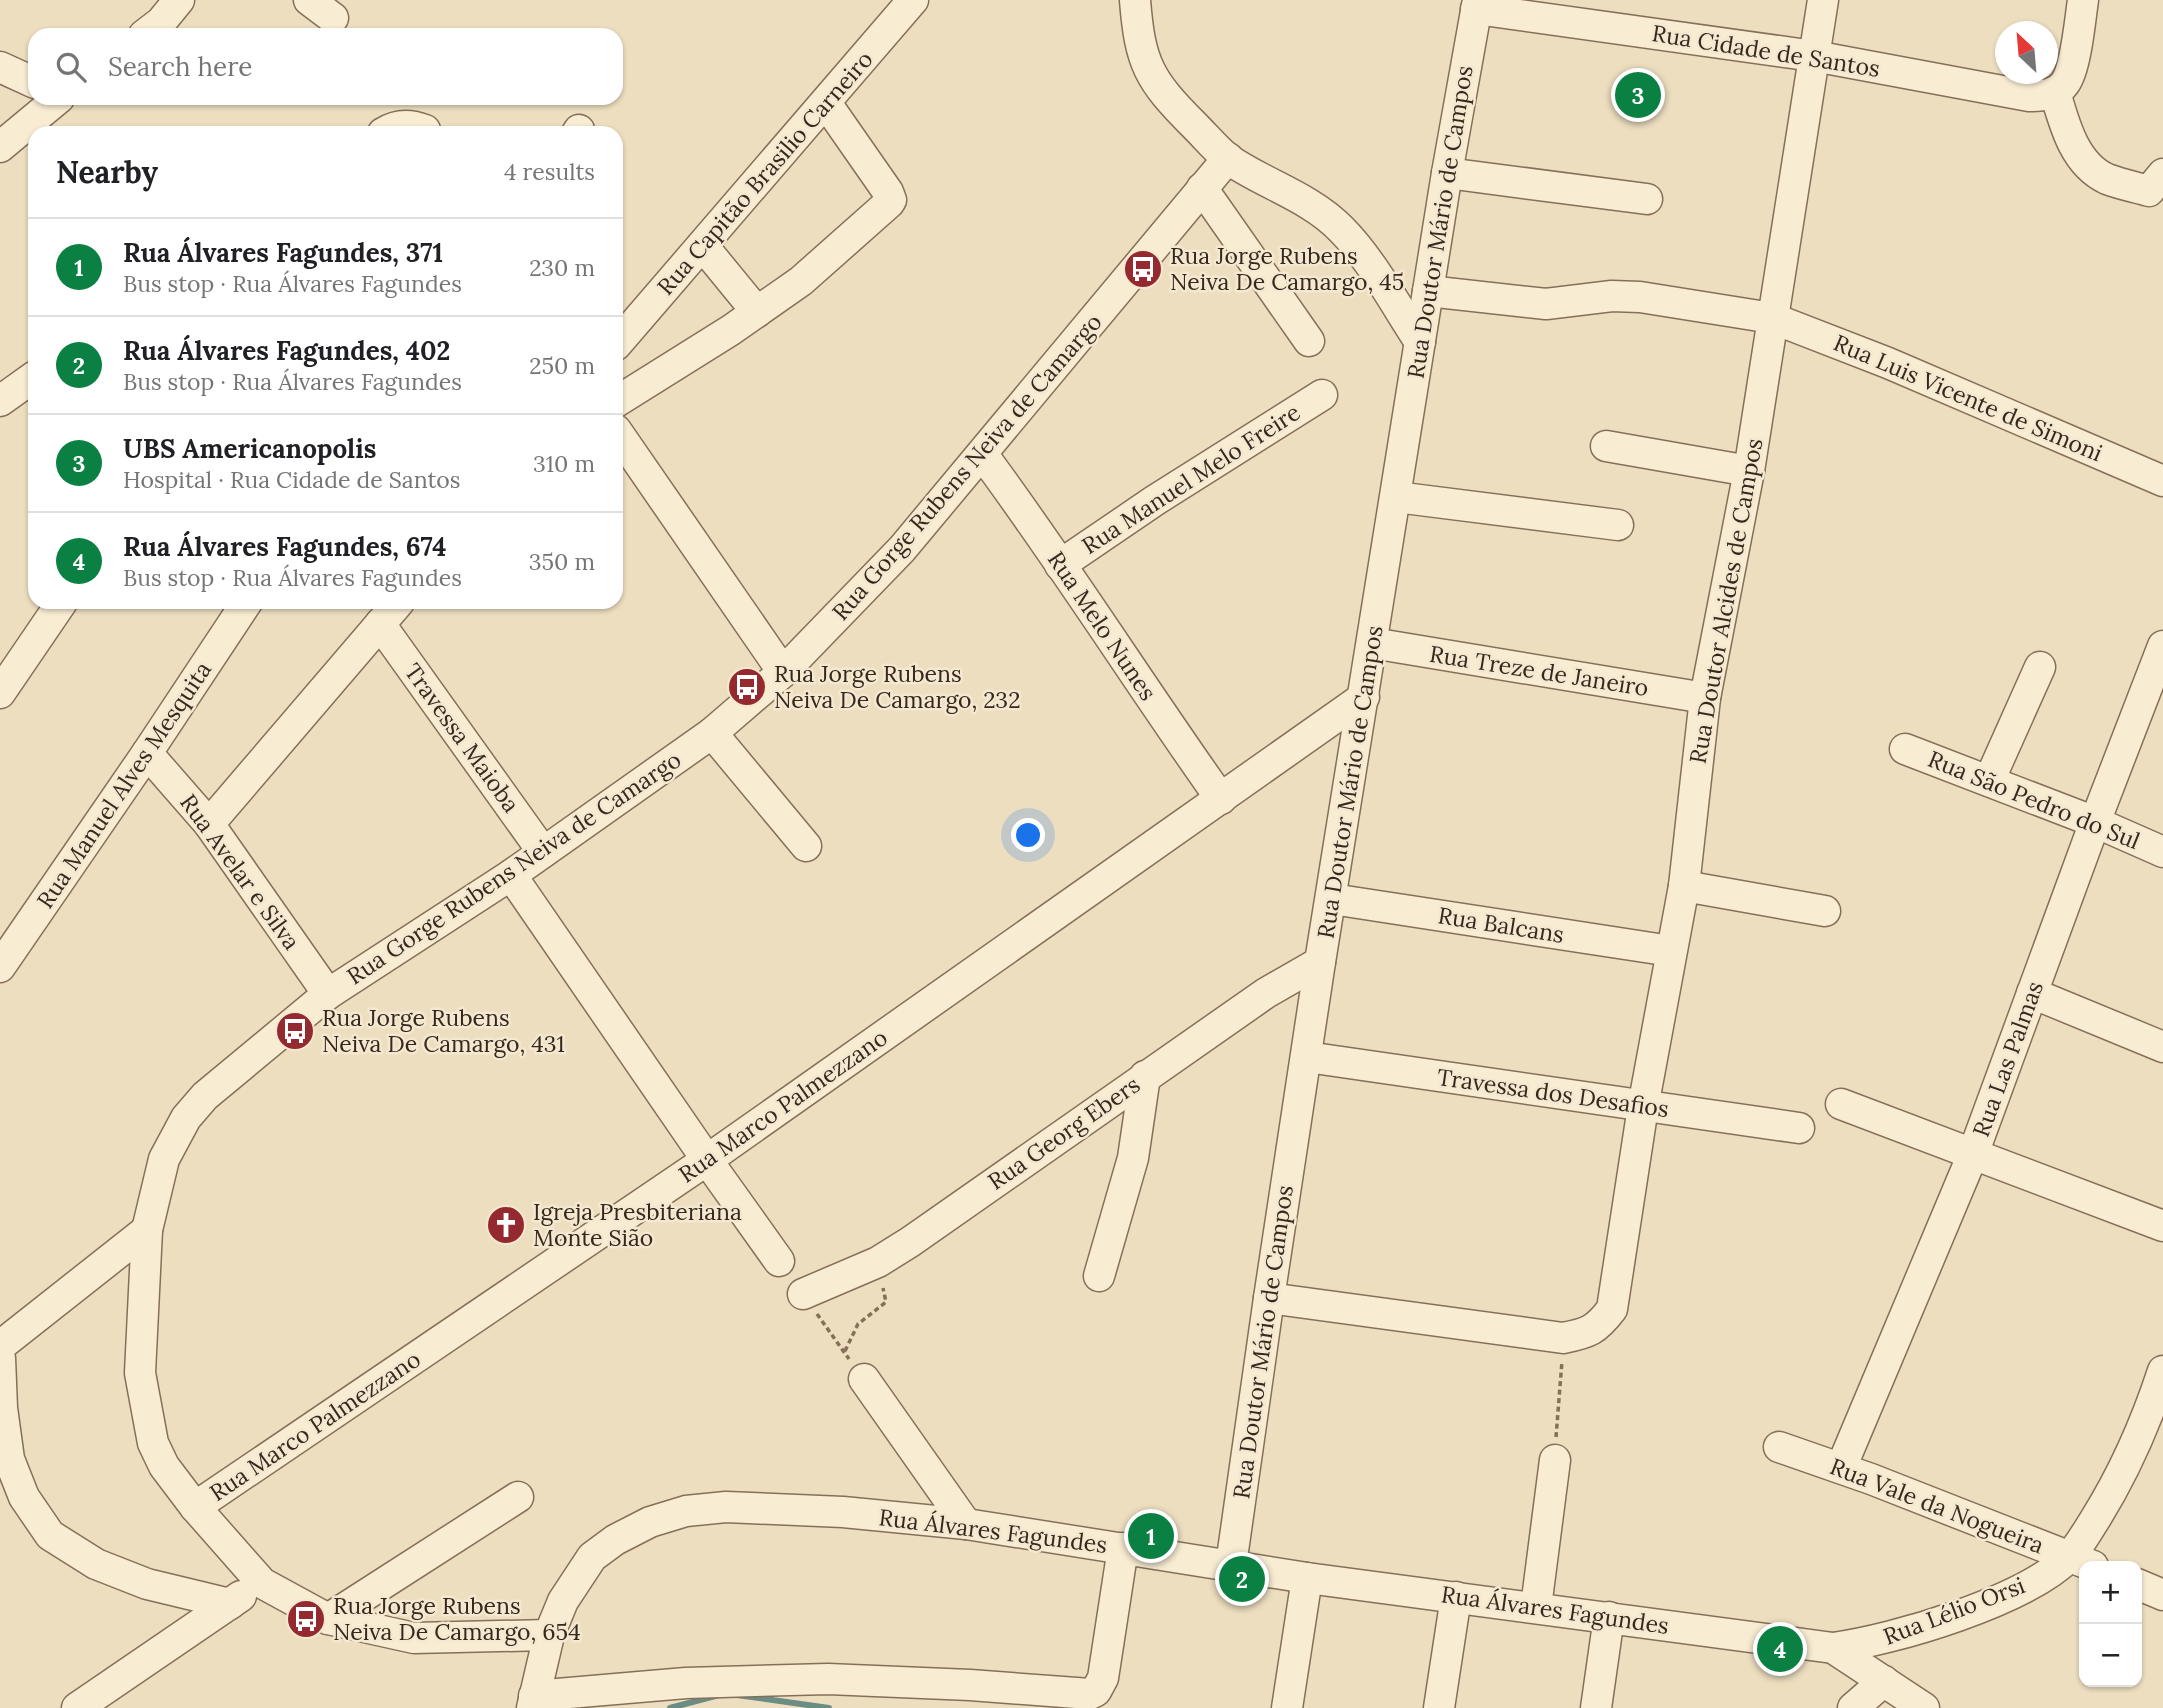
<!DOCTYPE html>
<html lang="en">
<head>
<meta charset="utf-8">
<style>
  body { margin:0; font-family:Lora,serif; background:#f6f6f6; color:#202124 }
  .controls { position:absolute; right:21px; bottom:21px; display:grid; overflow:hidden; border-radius:14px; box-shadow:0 2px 5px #0004 }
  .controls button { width:63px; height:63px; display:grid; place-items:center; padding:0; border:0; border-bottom:2px solid #e0e0e0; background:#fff; color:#202124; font:35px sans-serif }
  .compass { position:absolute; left:1995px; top:21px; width:63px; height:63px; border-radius:50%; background:#fff; box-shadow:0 2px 5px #0004; rotate:334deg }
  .you { position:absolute; left:1029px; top:836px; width:24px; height:24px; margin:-18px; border:5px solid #fff; border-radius:50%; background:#1a73e8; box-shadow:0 0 0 10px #1a73e833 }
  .badge { display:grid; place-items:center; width:46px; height:46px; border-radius:50%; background:#0b8043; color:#fff; font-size:23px; font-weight:700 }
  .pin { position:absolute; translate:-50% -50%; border:4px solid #fff; box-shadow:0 2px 7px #0006 }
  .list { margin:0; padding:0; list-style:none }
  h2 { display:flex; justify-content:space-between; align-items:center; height:91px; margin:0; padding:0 28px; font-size:30px }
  h2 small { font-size:23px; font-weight:400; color:#757577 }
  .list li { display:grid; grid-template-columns:46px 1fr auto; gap:21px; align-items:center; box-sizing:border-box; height:98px; padding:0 28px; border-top:2px solid #e0e0e0 }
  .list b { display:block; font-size:26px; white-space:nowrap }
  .list p { margin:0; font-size:23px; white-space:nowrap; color:#757577 }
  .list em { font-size:23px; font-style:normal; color:#757577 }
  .icon { flex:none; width:38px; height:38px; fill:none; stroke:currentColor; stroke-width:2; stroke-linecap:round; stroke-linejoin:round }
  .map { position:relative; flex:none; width:2163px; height:1708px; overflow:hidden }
  .search { position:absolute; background:#fff; box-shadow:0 2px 5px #0004; left:28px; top:28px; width:595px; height:77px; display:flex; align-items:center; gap:18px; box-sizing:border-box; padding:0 24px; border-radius:21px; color:#757577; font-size:26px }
  .panel { position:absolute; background:#fff; box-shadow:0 2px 5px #0004; left:28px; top:126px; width:595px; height:483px; border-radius:21px }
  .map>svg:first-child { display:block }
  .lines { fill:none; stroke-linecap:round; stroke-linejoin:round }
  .stream { stroke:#6b8d83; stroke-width:6 }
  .minor-casing { stroke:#866f59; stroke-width:33 }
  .path { stroke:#866f59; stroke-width:3.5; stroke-dasharray:5 3.5; stroke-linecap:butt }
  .minor { stroke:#f8ecd3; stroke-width:30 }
  .labels { text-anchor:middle; stroke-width:5; stroke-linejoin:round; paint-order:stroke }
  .street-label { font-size:23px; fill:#36281d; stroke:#f5e8d0 }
  .poi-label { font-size:23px; fill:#36281d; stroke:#f5e8d0; text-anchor:start }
</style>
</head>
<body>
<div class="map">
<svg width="2163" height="1708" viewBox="0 0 2163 1708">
  <rect width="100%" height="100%" fill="#eddec0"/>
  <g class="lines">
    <g class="stream">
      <path d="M737 1695 829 1708"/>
      <path d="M670 1708 719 1695"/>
    </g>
    <defs>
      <g id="minor">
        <path d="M309 0 333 18"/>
        <path d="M1135 0C1140 64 1149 80 1194 125 1205 136 1216 149 1228 159 1264 184 1310 197 1341 229 1372 260 1396 306 1420 342"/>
        <path d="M1476 9 1814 56 2029 96C2042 96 2057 95 2065 83 2076 68 2080 20 2083 0"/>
        <path d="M144 35 161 22 179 0"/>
        <path d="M0 67 35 83"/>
        <path d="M2055 92C2064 123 2074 164 2107 179 2120 184 2135 187 2149 191L2163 174"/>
        <path d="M383 133C397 124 410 124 425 130"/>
        <path d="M577 133 579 130"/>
        <path d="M0 147 59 98"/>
        <path d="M1447 173 1647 199"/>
        <path d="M1202 188 1309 341"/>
        <path d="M703 246 757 312"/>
        <path d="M1428 291 1546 304 1612 296 1640 297 1772 318 1888 363 2163 481"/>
        <path d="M616 345 913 0"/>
        <path d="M0 401 35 376"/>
        <path d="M616 402 731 330 801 281 889 203 891 200 888 192 826 103"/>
        <path d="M616 430 783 672"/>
        <path d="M1606 446 1749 471"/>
        <path d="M983 455C1066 567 1140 685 1221 799"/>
        <path d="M1396 497 1618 525"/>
        <path d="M1060 565 1154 501 1322 395"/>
        <path d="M380 624 543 852"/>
        <path d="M1372 643 1705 698"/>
        <path d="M0 693 62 602"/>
        <path d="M712 733 806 846"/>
        <path d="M1905 749 2095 822 2163 852"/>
        <path d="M147 753 209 824 328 994"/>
        <path d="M1989 781 2040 667"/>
        <path d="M209 824 399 602"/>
        <path d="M511 875 707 1160 779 1261"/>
        <path d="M1684 886 1825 911"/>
        <path d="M1332 899 1671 951"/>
        <path d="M0 967 147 753 247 602"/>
        <path d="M2032 993 2163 1047"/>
        <path d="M1307 1057 1799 1128"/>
        <path d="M1841 1104 2163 1226"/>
        <path d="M1099 1276 1133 1158 1145 1076"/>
        <path d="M803 1294 878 1262 910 1242 1266 993 1320 962"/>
        <path d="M1269 1298 1563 1338C1589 1333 1596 1330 1612 1309L1643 1107 1684 886 1705 698 1749 471 1823 0"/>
        <path d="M0 1346 147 1230"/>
        <path d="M0 1358 2 1408 9 1459 24 1497 50 1535 96 1564 147 1584 230 1604"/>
        <path d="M864 1379 966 1524"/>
        <path d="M1779 1447 1871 1479 2093 1566"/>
        <path d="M1841 1468 1973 1154 2095 822 2163 646"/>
        <path d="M195 1507 707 1160 1364 697"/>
        <path d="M1231 1565 1269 1298 1320 962 1447 173 1478 0"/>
        <path d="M2137 1584 2163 1595"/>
        <path d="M1536 1607 1555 1460"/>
        <path d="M328 1619 518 1497"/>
        <path d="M549 1635 414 1638 328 1619 262 1583 195 1507 164 1466 153 1443 140 1373 147 1230 164 1159 186 1118 205 1096 328 994 511 875 712 733 783 672 902 549 1228 158"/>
        <path d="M1833 1648C1894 1640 2026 1601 2070 1556 2079 1546 2087 1532 2094 1521 2123 1475 2146 1423 2163 1371"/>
        <path d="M534 1696 686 1683 828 1679 970 1685 1090 1694 1096 1691 1103 1678 1123 1548"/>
        <path d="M77 1708 241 1596"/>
        <path d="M532 1708 549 1635 563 1601 592 1557 615 1540 650 1522 686 1511 726 1507 843 1512 966 1524 1307 1578 1833 1648 1924 1708"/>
        <path d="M1287 1708 1307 1578"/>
        <path d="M1439 1708 1456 1597"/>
        <path d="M1596 1708 1609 1617"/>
        <path d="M1853 1708 1884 1681"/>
      </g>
    </defs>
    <use href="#minor" class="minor-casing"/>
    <g class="path">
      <path d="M817 1314 849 1359"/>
      <path d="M845 1351 858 1324 886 1302 883 1288"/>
      <path d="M1556 1437 1562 1361"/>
    </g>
    <use href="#minor" class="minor"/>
  </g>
  <defs>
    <symbol id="bus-disc" viewBox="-11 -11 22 22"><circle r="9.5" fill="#94292f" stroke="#f5e8d0"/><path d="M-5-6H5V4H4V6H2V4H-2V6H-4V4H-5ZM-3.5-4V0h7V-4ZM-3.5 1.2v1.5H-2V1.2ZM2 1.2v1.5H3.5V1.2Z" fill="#fff"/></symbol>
    <symbol id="church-disc" viewBox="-11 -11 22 22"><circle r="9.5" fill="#94292f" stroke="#f5e8d0"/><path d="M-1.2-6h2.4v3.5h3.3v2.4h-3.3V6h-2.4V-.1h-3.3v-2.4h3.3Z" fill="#fff"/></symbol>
  </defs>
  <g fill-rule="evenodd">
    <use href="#bus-disc" x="1121" y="247" width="44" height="44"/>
    <use href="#bus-disc" x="725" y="665" width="44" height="44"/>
    <use href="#bus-disc" x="273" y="1009" width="44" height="44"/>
    <use href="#church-disc" x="484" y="1203" width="44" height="44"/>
    <use href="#bus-disc" x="284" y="1597" width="44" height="44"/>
  </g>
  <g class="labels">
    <g class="street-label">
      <text transform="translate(1766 51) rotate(9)" y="8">Rua Cidade de Santos</text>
      <text transform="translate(765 173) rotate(-49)" y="8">Rua Capitão Brasilio Carneiro</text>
      <text transform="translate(1440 222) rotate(-81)" y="8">Rua Doutor Mário de Campos</text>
      <text transform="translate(1968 398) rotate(23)" y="8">Rua Luis Vicente de Simoni</text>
      <text transform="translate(967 467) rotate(-49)" y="8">Rua Gorge Rubens Neiva de Camargo</text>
      <text transform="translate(1191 479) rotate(-33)" y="8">Rua Manuel Melo Freire</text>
      <text transform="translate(1726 601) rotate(-80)" y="8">Rua Doutor Alcides de Campos</text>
      <text transform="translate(1102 626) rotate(56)" y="8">Rua Melo Nunes</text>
      <text transform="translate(1539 671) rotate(9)" y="8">Rua Treze de Janeiro</text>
      <text transform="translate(462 738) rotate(54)" y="8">Travessa Maioba</text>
      <text transform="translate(1350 782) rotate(-81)" y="8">Rua Doutor Mário de Campos</text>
      <text transform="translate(124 785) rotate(-56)" y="8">Rua Manuel Alves Mesquita</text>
      <text transform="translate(2034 800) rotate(22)" y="8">Rua São Pedro do Sul</text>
      <text transform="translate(514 868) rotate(-34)" y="8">Rua Gorge Rubens Neiva de Camargo</text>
      <text transform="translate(240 872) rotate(54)" y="8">Rua Avelar e Silva</text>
      <text transform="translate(1501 925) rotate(9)" y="8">Rua Balcans</text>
      <text transform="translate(2008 1059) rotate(-70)" y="8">Rua Las Palmas</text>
      <text transform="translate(1553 1093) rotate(8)" y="8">Travessa dos Desafios</text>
      <text transform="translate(783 1106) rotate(-35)" y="8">Rua Marco Palmezzano</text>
      <text transform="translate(1064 1133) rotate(-35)" y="8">Rua Georg Ebers</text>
      <text transform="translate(1263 1342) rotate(-82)" y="8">Rua Doutor Mário de Campos</text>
      <text transform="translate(315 1426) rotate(-34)" y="8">Rua Marco Palmezzano</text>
      <text transform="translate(1937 1506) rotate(21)" y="8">Rua Vale da Nogueira</text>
      <text transform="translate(993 1531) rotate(7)" y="8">Rua Álvares Fagundes</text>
      <text transform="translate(1555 1610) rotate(8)" y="8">Rua Álvares Fagundes</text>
      <text transform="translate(1954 1611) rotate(-21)" y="8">Rua Lélio Orsi</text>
    </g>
    <g class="poi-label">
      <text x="1170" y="264">Rua Jorge Rubens<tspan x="1170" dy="26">Neiva De Camargo, 45</tspan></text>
      <text x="774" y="682">Rua Jorge Rubens<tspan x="774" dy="26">Neiva De Camargo, 232</tspan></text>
      <text x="322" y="1026">Rua Jorge Rubens<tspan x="322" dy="26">Neiva De Camargo, 431</tspan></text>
      <text x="533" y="1220">Igreja Presbiteriana<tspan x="533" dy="26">Monte Sião</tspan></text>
      <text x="333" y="1614">Rua Jorge Rubens<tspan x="333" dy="26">Neiva De Camargo, 654</tspan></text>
    </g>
  </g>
</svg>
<div class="controls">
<button>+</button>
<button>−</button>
</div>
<svg class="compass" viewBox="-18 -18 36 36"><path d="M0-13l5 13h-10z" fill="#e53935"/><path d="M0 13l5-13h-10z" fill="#757577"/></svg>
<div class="you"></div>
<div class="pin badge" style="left:1151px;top:1536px">1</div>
<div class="pin badge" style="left:1242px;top:1579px">2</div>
<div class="pin badge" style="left:1638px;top:95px">3</div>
<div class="pin badge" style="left:1780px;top:1649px">4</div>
<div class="search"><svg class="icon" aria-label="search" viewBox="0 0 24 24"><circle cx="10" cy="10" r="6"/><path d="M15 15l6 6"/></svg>Search here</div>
<section class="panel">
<h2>Nearby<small>4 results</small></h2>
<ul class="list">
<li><span class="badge">1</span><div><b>Rua Álvares Fagundes, 371</b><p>Bus stop · Rua Álvares Fagundes</p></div><em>230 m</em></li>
<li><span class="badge">2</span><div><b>Rua Álvares Fagundes, 402</b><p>Bus stop · Rua Álvares Fagundes</p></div><em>250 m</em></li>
<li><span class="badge">3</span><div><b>UBS Americanopolis</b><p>Hospital · Rua Cidade de Santos</p></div><em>310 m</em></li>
<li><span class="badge">4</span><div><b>Rua Álvares Fagundes, 674</b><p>Bus stop · Rua Álvares Fagundes</p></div><em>350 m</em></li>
</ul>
</section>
</div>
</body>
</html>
